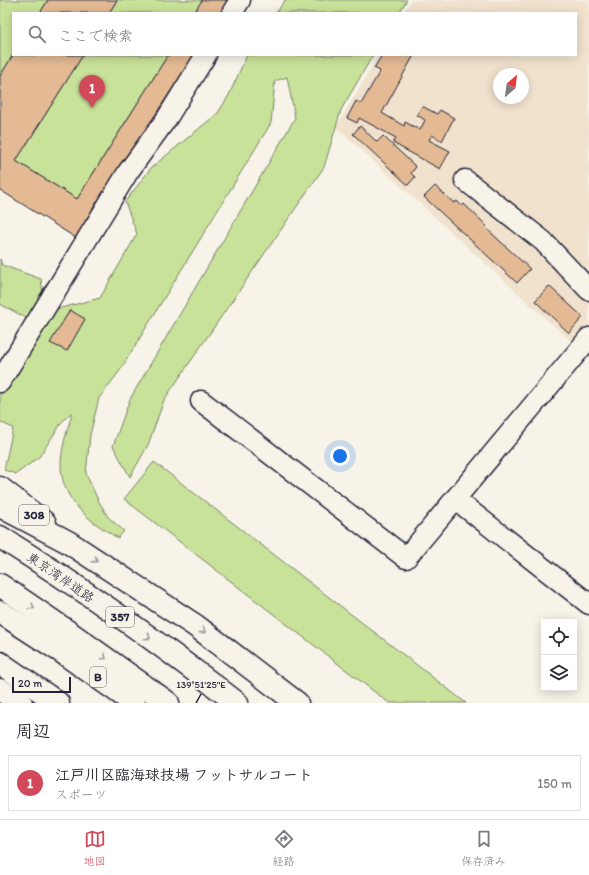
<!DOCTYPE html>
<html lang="ja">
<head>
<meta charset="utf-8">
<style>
  body { margin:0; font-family:Itim,"Klee One",sans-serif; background:#f7f7f7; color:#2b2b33 }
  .controls { position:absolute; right:12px; bottom:12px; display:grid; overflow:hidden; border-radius:0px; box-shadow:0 2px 10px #0003 }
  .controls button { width:36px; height:36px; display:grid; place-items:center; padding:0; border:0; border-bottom:1px solid #e1e1e2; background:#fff; color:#2b2b33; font:20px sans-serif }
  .compass { position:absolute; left:493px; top:68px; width:36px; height:36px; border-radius:50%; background:#fff; box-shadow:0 2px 10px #0003; rotate:28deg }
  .scale { position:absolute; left:12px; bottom:10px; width:59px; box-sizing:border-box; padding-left:4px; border:2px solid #22223b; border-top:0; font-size:11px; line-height:14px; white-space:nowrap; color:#22223b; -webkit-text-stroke:3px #f7f3e8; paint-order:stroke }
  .you { position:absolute; left:340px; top:456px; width:14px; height:14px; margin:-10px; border:3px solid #fff; border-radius:50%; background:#1a73e8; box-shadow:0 0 0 6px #1a73e833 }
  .badge { display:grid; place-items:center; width:26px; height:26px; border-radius:50%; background:#d1495b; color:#fff; font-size:13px; font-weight:700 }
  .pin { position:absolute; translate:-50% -33px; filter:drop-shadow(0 1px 2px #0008) }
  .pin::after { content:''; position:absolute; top:21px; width:14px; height:12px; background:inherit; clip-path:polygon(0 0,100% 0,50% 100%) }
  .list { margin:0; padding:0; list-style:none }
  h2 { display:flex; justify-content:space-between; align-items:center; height:52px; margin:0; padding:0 16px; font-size:17px }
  h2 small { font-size:13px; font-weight:400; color:#7c7c81 }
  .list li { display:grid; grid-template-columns:26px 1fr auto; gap:12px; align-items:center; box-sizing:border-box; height:56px; margin:0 8px 8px; padding:0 8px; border:1px solid #e1e1e2; border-radius:0px }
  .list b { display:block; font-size:15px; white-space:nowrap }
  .list p { margin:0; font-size:13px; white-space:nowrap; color:#7c7c81 }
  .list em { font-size:13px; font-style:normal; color:#7c7c81 }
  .icon { flex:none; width:22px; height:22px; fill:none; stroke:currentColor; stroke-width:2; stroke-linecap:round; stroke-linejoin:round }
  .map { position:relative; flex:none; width:589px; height:703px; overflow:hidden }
  .search { position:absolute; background:#fff; box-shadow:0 2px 10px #0003; left:12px; right:12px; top:12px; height:44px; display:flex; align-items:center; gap:10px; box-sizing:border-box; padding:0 14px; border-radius:0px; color:#7c7c81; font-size:15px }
  .sheet { height:116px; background:#fff }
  nav { display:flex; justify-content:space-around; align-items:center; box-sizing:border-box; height:56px; border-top:1px solid #e1e1e2; background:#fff; font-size:11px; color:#7c7c81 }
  nav a { display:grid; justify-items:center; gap:2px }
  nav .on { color:#d1495b }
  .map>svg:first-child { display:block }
  .built { fill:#f1e2ce; fill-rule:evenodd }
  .green { fill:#c9e299; stroke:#76826a }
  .building { fill:#e3ba93; stroke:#22223b }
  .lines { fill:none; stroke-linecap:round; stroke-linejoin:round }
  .minor-casing { stroke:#22223b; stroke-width:23 }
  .major-casing { stroke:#22223b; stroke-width:25 }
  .highway-casing { stroke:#22223b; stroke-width:25 }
  .minor { stroke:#f7f3e8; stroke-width:20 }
  .major { stroke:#f7f3e8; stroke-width:22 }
  .highway { stroke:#f7f3e8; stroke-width:22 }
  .oneway { stroke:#97959a }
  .ticks { fill:none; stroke:#22223b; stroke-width:1.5 }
  .labels { text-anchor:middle; stroke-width:4; stroke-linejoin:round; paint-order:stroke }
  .shield { fill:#f7f3e8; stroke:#62616f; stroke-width:1 }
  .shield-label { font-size:12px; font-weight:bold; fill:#22223b }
  .street-label { font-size:13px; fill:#22223b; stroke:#f7f3e8 }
  .ticks-label { font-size:10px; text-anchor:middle; fill:#22223b; stroke:#f7f3e8; stroke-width:4; stroke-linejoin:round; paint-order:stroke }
</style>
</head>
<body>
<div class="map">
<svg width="589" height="703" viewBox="0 0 589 703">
  <rect width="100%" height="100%" fill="#f7f3e8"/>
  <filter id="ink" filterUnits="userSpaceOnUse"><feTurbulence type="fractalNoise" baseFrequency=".025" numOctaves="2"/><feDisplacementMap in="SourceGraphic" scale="8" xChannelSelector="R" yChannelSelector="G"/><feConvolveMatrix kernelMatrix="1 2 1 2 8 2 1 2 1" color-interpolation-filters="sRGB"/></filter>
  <g filter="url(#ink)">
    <path class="built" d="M411 0H589V327L576 346 336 127 379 55H576V13H404ZM499 74H523V98H499Z"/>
    <g class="green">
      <path d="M0 0H48L40 13H13V55L0 76Z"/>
      <path d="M117 0H203L194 13H109Z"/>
      <path d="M285 0H407L399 13H276Z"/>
      <path d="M83 55H168L77 199 16 161Z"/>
      <path d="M247 55H373L341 110 324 167 164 400 148 445 130 477 113 446 130 399 295 118 287 77 275 81 271 123 119 372 99 398 90 435 86 474 98 500 108 517 124 531 118 538C82 517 53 493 63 447 65 435 70 424 72 412L62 422 39 457 16 474 4 470 13 428 0 422V374L35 344 57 309 100 298 137 234 125 202 151 168 218 113 229 95Z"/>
      <path d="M0 259 2 265 41 279 44 300 28 319 0 304Z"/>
      <path d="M154 462 466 703H389L124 499Z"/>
    </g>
    <g class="building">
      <path d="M48 0H117L109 13H40Z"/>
      <path d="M202 0H230L221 13H194Z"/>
      <path d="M13 55H83L16 161 77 199 168 55H194L76 238 0 190V76Z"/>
      <path d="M382 55H414L382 113 404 126 405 122 420 130 425 120 417 115 422 106 437 114 440 110 454 118 442 141 432 135 429 140 450 151 440 169 393 143 396 138 359 118 357 123 347 118 356 101 361 104 380 71 374 68Z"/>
      <path d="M360 126 377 142 383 136 416 167 411 173 415 177 408 185 353 134Z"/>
      <path d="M435 186 454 203 457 201 462 206 464 204 487 226 485 227 530 269 517 283 424 197Z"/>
      <path d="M549 286 583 317 569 333 535 301Z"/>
      <path d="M70 310 85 319 67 351 50 343Z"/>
    </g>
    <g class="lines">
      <defs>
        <g id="minor">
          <path d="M232 13 240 0"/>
          <path d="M465 180 543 241 589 290"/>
          <path d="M0 382 128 172 167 118 206 55"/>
          <path d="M201 401 406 558 589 338"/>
          <path d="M455 499 589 604"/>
        </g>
        <path id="major" d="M0 488 45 523"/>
        <g id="highway">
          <path d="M0 506 68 542 196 626 297 703"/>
          <path d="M0 537C82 588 161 644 237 703"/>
          <path d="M0 585 73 635 168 703"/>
          <path d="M0 612 62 652 134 703"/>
          <path d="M0 663 58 703"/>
          <path d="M0 690 21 703"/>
        </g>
      </defs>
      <use href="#minor" class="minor-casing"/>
      <use href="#major" class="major-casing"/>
      <use href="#highway" class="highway-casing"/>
      <use href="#minor" class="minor"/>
      <use href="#major" class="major"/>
      <use href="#highway" class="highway"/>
    </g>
    <defs><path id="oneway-chevron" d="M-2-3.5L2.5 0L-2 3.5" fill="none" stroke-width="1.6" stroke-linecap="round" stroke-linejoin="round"/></defs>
    <g class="oneway">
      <use href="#oneway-chevron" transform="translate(95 560) rotate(33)"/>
      <use href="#oneway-chevron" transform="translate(32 607) rotate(34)"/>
      <use href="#oneway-chevron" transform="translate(203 631) rotate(37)"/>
      <use href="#oneway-chevron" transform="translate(148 637) rotate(35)"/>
      <use href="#oneway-chevron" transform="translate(104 657) rotate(35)"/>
    </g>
  </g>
  <path class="ticks" d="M196 703 201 694"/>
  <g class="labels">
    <g class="shield">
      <rect x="19" y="505" width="30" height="20" rx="3"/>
      <rect x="106" y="607" width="28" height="20" rx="3"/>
      <rect x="90" y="667" width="16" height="20" rx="3"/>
    </g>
    <g class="shield-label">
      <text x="34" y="519">308</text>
      <text x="120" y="621">357</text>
      <text x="98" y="681">B</text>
    </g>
    <g class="street-label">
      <text transform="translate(61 577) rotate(34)" y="5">東京湾岸道路</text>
    </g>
  </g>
  <g class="ticks-label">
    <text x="201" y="688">139°51'25"E</text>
  </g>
</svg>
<div class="controls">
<button><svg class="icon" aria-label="locate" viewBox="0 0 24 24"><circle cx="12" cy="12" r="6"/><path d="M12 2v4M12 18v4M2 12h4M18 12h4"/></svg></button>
<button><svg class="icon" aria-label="layers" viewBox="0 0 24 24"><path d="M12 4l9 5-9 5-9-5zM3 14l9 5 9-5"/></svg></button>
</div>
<svg class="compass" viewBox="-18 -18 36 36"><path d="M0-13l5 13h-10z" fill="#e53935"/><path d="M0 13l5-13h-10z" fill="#7c7c81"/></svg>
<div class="scale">20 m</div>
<div class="you"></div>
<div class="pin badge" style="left:92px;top:108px">1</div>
<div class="search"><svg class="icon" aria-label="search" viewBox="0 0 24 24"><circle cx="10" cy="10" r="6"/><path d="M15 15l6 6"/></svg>ここで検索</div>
</div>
<section class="sheet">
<h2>周辺<small></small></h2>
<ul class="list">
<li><span class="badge">1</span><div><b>江戸川区臨海球技場 フットサルコート</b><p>スポーツ</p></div><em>150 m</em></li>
</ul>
</section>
<nav>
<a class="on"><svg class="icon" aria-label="map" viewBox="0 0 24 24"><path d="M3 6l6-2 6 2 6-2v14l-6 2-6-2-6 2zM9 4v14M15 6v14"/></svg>地図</a>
<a><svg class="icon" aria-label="directions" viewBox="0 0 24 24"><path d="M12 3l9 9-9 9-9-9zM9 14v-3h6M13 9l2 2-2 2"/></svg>経路</a>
<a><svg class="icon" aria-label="saved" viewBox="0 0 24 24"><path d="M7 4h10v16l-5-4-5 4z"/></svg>保存済み</a>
</nav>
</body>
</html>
